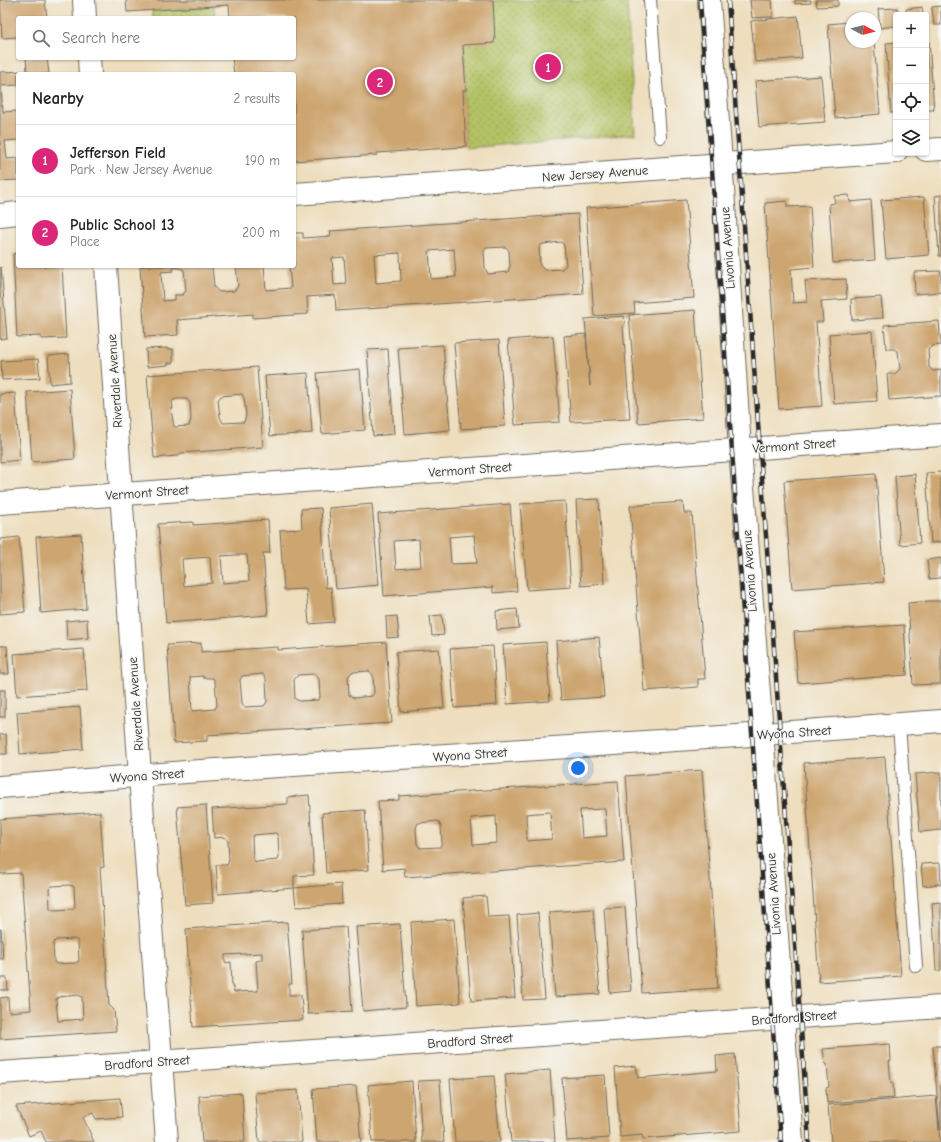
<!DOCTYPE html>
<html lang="en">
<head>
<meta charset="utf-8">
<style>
  body { margin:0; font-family:"Comic Neue",sans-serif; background:#f2f2f2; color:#202124 }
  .controls { position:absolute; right:12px; top:12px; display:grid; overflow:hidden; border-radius:4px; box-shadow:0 1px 3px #0004 }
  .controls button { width:36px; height:36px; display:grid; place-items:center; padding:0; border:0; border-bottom:1px solid #e0e0e0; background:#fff; color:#202124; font:20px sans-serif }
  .compass { position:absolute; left:845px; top:12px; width:36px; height:36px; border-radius:50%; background:#fff; box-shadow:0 1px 3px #0004; rotate:97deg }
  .you { position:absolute; left:578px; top:768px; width:14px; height:14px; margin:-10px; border:3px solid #fff; border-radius:50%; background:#1a73e8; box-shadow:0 0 0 6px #1a73e833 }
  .badge { display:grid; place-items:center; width:26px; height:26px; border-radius:50%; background:#db2777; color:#fff; font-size:13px; font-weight:700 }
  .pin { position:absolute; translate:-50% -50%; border:2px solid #fff; box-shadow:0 1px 4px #0006 }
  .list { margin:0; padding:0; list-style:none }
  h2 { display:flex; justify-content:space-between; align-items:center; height:52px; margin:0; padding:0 16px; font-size:17px }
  h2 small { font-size:13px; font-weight:400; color:#757577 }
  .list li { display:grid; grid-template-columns:26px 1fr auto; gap:12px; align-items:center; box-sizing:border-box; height:72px; padding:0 16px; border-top:1px solid #e0e0e0 }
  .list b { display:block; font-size:15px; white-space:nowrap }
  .list p { margin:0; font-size:13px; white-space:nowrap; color:#757577 }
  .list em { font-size:13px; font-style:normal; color:#757577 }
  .icon { flex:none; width:22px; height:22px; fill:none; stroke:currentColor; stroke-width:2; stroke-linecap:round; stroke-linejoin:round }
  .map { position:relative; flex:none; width:941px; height:1142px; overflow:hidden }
  .search { position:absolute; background:#fff; box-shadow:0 1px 3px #0004; left:16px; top:16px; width:280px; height:44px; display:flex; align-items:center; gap:10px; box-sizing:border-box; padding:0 14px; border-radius:4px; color:#757577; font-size:15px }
  .panel { position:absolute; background:#fff; box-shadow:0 1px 3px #0004; left:16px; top:72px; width:280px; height:196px; border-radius:4px }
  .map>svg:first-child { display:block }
  .park { fill:url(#park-dots); stroke:#707648 }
  .building { fill:#cda56f; fill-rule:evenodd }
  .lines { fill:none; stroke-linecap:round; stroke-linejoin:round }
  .lane-casing { stroke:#6f6a5e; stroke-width:14 }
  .street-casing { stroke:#6f6a5e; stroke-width:24 }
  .lane { stroke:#fff; stroke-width:12 }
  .street { stroke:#fff; stroke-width:22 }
  .rail-casing { stroke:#2b2b2b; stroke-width:4.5 }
  .rail { stroke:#f6f6f2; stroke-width:3; stroke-dasharray:9; stroke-linecap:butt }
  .labels { text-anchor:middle; stroke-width:3; stroke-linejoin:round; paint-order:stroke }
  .street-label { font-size:13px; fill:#2b2b2b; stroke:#f6f6f2 }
</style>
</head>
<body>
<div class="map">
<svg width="941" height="1142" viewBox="0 0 941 1142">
  <defs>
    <pattern id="park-dots" width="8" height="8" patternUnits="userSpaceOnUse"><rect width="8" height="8" fill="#b4c265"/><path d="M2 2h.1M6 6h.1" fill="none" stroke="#939e53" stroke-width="1.8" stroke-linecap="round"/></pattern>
  </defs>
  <rect width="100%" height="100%" fill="#f6f6f2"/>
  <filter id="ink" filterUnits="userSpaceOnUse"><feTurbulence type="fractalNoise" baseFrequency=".025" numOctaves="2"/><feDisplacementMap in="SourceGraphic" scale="8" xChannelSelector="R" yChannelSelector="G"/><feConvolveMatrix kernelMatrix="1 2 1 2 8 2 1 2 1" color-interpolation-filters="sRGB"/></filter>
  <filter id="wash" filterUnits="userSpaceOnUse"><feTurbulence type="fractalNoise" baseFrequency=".012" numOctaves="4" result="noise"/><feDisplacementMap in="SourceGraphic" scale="16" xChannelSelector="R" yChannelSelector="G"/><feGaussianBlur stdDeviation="0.9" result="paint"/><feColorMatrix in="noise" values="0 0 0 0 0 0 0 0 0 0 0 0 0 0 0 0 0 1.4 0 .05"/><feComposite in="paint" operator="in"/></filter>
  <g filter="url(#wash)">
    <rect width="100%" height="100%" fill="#eedebe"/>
    <g class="park">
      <path d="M493 0H627L635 134 466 148 463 90H466L463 45 495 40Z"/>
      <path d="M214 6 215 18H153L152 10Z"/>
    </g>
    <g id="blocks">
      <g class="building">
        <path d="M0 0H45L47 18H18V37L2 38Z"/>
        <path d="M126 0H493L495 40 494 41V43L463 45 466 90H463L466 146H463V147L377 153V155L294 161V74H234L232 58H294V18H230L229 5 127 12Z"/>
        <path d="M750 0H772L773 17 752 18Z"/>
        <path d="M795 0H811V3L795 4Z"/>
        <path d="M816 0H838V6L817 7Z"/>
        <path d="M941 6V25H934L932 7Z"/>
        <path d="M922 7 923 15H907L906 9Z"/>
        <path d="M897 8V15H896V26L880 28 878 9Z"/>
        <path d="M798 16 802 58 755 62 751 21Z"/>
        <path d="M850 22 851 42H874L880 114 835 118 828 24Z"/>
        <path d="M926 41H929L934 110H926Z"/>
        <path d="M896 42V113H891L886 43Z"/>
        <path d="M26 58H47L49 74H18V85L1 86 3 112 18 111V140L5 141 7 159 18 158V180L0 181V72L27 71Z"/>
        <path d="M821 76 825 122 759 127 755 81Z"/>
        <path d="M849 195 850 202 871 200 875 260 833 263 829 204 835 203 834 196Z"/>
        <path d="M941 195V256H939L935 196Z"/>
        <path d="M924 197 929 255 886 259 881 200Z"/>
        <path d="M686 200 694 298 634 303 635 313 594 316 586 208Z"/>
        <path d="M787 201V207L810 206 814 267 791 269 793 303 807 302 805 281 846 279 847 299 821 301 823 322H816L822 406 779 409 765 203Z"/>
        <path d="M578 214 583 294 336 311 335 295 307 297 308 314 253 318V314L177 320 178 335 145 337 140 266H212L214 287 219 292 234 291 238 286 236 266H264L266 290 291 288 289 266H294V233H303V238L331 236 330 231ZM561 242 564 245 566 265 562 269 545 270 540 266 539 247 543 244ZM506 247 509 251 510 266 508 272 488 274 485 268 484 251 486 248ZM454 249 456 277 431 279 429 251ZM400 253 401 281 376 283 374 255ZM344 257 346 284 334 285 332 258ZM173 268H180L184 270 186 291 182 295H175V300L163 301 161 272 173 271Z"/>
        <path d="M18 253V266H62L66 338 41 339V336L17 337 13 254Z"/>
        <path d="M0 267H1L7 338 0 339Z"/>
        <path d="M941 271V292L915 294 914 272Z"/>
        <path d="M881 297 883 318 852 320 851 299Z"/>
        <path d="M695 310 703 418 638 423 629 315Z"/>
        <path d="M624 316 625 323 623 326 630 419 571 422 564 336 586 334 590 386 585 319Z"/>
        <path d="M939 321 941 345 932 346 928 350 929 367 933 371 941 370V396L889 400 887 374H895L900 369 898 352 894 349H886L884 325Z"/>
        <path d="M872 331 877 401 834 404 829 334Z"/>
        <path d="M553 336 560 422 515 425 508 340Z"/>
        <path d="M499 340 505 426 461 429 454 343Z"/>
        <path d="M443 345 450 430 405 434 398 348Z"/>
        <path d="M167 348V349H173V363H168V365L147 367 146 349Z"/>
        <path d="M388 349 394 434 373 436 367 350Z"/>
        <path d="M69 354 70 382 50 384 48 356Z"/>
        <path d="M38 359 40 378 2 380 1 361Z"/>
        <path d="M257 367 263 447 181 453 177 456 154 458 147 375ZM242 394 244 398 246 415 244 422 223 423 220 417 218 400 221 396ZM177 399H187L190 403 191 419 189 426 174 427 171 409H173L172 401Z"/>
        <path d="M360 369 365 430 322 434 317 373Z"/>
        <path d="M308 373 312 433 270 436 265 376Z"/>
        <path d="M70 389 75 459 32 462 27 392Z"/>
        <path d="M15 393 20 460 0 462V394Z"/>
        <path d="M941 472V542L931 543 926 473Z"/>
        <path d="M876 474 884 582 792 589 784 481Z"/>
        <path d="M915 474 920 543 900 545 895 476Z"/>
        <path d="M599 499 604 584 581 586 576 500Z"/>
        <path d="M565 501 571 587 527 590 520 504Z"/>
        <path d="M683 502 684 513H692L705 679H698V687L644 691 630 506Z"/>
        <path d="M372 504 379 585 336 589 329 508Z"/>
        <path d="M510 504 517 591 493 593V587L384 596 378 514ZM474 535 477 563 451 564 449 537ZM419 539 421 567 396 569 394 541Z"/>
        <path d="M321 508 326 588 331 587 334 622 309 624 306 589 284 590 280 530 302 529 301 509Z"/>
        <path d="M268 520 270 553H263L268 615 166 623 158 524 193 522V525ZM236 555H247L249 581 223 583 221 556ZM210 557 212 583 184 586 182 559Z"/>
        <path d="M81 534 86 609 41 613 36 537Z"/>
        <path d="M19 537 25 612 0 614V539Z"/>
        <path d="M941 558V578L929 579 927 560Z"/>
        <path d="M930 601H941V684L913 685 908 603Z"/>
        <path d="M517 609 519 628 497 630 496 611Z"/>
        <path d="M442 615 444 635 432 636 430 616Z"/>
        <path d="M397 616 399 637 387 638 386 617Z"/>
        <path d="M87 619 88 638 67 640 66 621Z"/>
        <path d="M904 625 907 675 798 683 794 632Z"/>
        <path d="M599 637 604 697 561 700 556 641Z"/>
        <path d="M386 642 392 723 207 735V741L174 743 167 645 201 643V652L278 647V650ZM369 671 373 675 374 693 372 696 354 698 349 695 348 677 352 672ZM263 674 266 678 267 702 264 706 244 707 242 703 240 680 242 676ZM315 674 319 679 320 697 318 700 300 701 295 699 294 680 298 675ZM203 676V678H213L215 682 217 705 215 709 192 711 190 677Z"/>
        <path d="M546 642 550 701 507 704 503 645Z"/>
        <path d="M0 646H7L9 674H0Z"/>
        <path d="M493 646 497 705 454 708 450 649Z"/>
        <path d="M84 649 87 691 17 696 14 654Z"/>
        <path d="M439 649 444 708 401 712 396 652Z"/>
        <rect x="0" y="690" width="5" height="27"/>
        <path d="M80 707 83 749 20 754 17 712Z"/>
        <path d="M6 734 7 754H0V735Z"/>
        <path d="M885 757 901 976 819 982 804 763Z"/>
        <path d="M702 770 718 988 642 993 626 776Z"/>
        <path d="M941 772V830L920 832 915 774Z"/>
        <path d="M618 781 624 862 405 877 404 868 383 870 378 801 399 800V796ZM605 809 607 836 582 838 580 810ZM550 812 552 839 527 841 526 814ZM496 816 497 843 473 845 471 818ZM438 821 441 826 442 843 440 847 420 848 417 844 416 828 418 823Z"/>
        <path d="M309 795 314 875 294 876V888L341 884 342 904 296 907 294 888 218 894 216 865H227L229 860 228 841 225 837 214 838 212 809 288 804V797ZM276 833 278 837 279 856 278 860 256 862 253 859 252 838 254 835Z"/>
        <path d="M206 805 213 903 185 905 177 807Z"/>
        <path d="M365 810 369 870 326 873 322 813Z"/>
        <path d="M100 812 104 867 100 868 109 1005 114 1010 116 1031 0 1039V998L8 997 9 1012 31 1010 21 873 0 874V819ZM70 885 74 887 75 907 72 909 54 910 50 908 49 889 52 886ZM74 939 78 941 79 961 75 963 57 964 54 962 53 943 56 940ZM78 995 82 997 83 1019 58 1021 56 999 59 997Z"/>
        <path d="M940 863 941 884 923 886 921 864Z"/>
        <path d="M486 896 488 917 509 916 515 998 471 1001 463 898Z"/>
        <path d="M941 902V970L936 971 932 903Z"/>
        <path d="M625 907 631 991 610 993 604 908Z"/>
        <path d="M593 909 600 994 555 997 549 912Z"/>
        <path d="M538 913 545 999 523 1000 517 915Z"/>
        <path d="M454 919 460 1003 416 1006 411 922Z"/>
        <path d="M287 922 292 984H289V995H301L303 1020 193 1027 186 929ZM262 953V960L256 961 258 991 234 992 233 987H232L231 962 225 963V955Z"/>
        <path d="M400 924 406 1007 363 1011 356 927Z"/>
        <path d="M346 927 352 1011 308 1014 302 930Z"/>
        <path d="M0 929H1L3 959H0Z"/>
        <path d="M0 978H7L8 990H0Z"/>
        <path d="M890 1044 891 1061H889L891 1083H893L894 1098 827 1103 826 1088 829 1087 827 1064H825L823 1049Z"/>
        <path d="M933 1046H941V1130H940Z"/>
        <path d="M735 1054 741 1131 643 1139 642 1135 620 1137 615 1068 636 1066 638 1078 717 1071 716 1056Z"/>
        <path d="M550 1070 555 1142H511L505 1074Z"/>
        <path d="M605 1075 609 1138 567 1141 562 1078Z"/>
        <path d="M494 1076 500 1142H455L450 1079Z"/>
        <path d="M440 1080 444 1142H422L418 1081Z"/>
        <path d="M412 1081 416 1142H372L368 1085Z"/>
        <path d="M356 1086 361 1142H317L313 1089Z"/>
        <path d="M298 1090 302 1142H259L255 1093Z"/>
        <path d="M242 1093 245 1142H202L199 1096Z"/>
        <path d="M936 1096 940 1142H831L828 1105Z"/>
        <path d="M120 1098 122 1117 96 1119 93 1113 83 1117 94 1142H46L41 1131 29 1136 16 1106Z"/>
      </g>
    </g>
  </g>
  <g filter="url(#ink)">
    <use href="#blocks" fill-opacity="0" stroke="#6f6a5e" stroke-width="1"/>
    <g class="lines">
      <defs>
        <g id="lane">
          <path d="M650 0 660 137"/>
          <path d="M899 724 916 966"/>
        </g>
        <g id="street">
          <path d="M84 0 85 18"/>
          <path d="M709 0 723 189 740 449 764 758 792 1142"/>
          <path d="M89 58 90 74"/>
          <path d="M926 150 941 149"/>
          <path d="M294 194 896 152"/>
          <path d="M0 215 18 213"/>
          <path d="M106 266 140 776 167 1142"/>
          <path d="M0 503 941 435"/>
          <path d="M0 787 186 772 737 736 941 721"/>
          <path d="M0 1073 941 1007"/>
        </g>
      </defs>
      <use href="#lane" class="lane-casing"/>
      <use href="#street" class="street-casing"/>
      <use href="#lane" class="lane"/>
      <use href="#street" class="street"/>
      <defs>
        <g id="rail">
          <path d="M700 0 781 1142"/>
          <path d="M728 0 809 1142"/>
        </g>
      </defs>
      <use href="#rail" class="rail-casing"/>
      <use href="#rail" class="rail"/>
    </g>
  </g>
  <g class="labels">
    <g class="street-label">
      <text transform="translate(595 173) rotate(-4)" y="5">New Jersey Avenue</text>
      <text transform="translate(727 248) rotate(-94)" y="5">Livonia Avenue</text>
      <text transform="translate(114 381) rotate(-94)" y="5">Riverdale Avenue</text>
      <text transform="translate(794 445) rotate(-4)" y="5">Vermont Street</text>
      <text transform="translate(470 469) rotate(-4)" y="5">Vermont Street</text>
      <text transform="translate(147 492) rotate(-4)" y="5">Vermont Street</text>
      <text transform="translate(749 571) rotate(-94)" y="5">Livonia Avenue</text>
      <text transform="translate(135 704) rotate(-94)" y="5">Riverdale Avenue</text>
      <text transform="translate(794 732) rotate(-4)" y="5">Wyona Street</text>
      <text transform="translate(470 754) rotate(-4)" y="5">Wyona Street</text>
      <text transform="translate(147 775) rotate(-4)" y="5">Wyona Street</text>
      <text transform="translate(773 894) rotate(-94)" y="5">Livonia Avenue</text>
      <text transform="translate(794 1017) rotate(-4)" y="5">Bradford Street</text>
      <text transform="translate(470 1040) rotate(-4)" y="5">Bradford Street</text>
      <text transform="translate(147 1062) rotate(-4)" y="5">Bradford Street</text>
    </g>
  </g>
</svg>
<div class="controls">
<button>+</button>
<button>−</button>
<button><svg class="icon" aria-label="locate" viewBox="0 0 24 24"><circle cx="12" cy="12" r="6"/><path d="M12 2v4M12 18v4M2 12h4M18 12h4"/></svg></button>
<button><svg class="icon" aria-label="layers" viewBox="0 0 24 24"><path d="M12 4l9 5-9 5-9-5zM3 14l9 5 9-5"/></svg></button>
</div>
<svg class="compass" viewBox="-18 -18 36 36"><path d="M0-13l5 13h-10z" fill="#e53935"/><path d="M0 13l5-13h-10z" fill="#757577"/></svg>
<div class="you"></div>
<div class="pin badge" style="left:548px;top:67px">1</div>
<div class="pin badge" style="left:380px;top:82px">2</div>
<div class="search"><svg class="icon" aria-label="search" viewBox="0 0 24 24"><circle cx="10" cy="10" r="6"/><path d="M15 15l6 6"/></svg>Search here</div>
<section class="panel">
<h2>Nearby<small>2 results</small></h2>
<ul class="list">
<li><span class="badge">1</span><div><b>Jefferson Field</b><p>Park · New Jersey Avenue</p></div><em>190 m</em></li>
<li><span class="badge">2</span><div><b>Public School 13</b><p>Place</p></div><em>200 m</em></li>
</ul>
</section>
</div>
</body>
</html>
